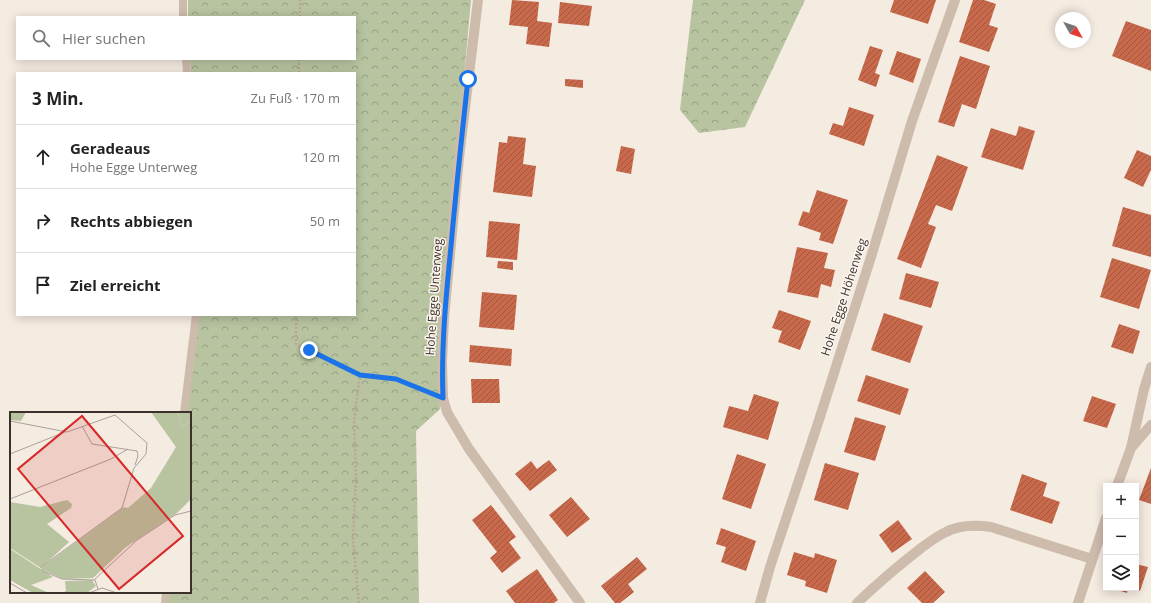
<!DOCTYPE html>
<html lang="de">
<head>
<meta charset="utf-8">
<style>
  body { margin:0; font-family:"Open Sans",sans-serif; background:#f2f2f2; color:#222 }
  .controls { position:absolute; right:12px; bottom:12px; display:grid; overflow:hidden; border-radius:0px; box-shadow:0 2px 10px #0003 }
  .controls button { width:36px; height:36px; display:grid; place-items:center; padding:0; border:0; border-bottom:1px solid #e0e0e0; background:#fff; color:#222; font:20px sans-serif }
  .compass { position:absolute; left:1055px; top:12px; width:36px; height:36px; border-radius:50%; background:#fff; box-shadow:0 2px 10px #0003; rotate:130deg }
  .stop { position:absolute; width:12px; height:12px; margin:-9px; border:3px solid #1a73e8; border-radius:50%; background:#fff }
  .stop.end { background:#1a73e8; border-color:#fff; box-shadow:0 1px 4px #0008 }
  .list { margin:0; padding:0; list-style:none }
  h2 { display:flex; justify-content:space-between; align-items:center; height:52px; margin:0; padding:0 16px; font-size:17px }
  h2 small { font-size:13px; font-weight:400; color:#767676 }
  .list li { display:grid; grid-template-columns:26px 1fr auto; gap:12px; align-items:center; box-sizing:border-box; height:64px; padding:0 16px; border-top:1px solid #e0e0e0 }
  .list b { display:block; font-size:15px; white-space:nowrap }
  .list p { margin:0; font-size:13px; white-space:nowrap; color:#767676 }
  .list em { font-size:13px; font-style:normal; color:#767676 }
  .icon { flex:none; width:22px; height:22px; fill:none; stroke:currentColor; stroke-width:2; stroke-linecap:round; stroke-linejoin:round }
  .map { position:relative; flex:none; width:1151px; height:603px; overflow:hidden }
  .search { position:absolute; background:#fff; box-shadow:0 2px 10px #0003; left:16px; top:16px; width:340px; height:44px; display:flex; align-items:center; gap:10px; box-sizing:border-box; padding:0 14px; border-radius:0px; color:#767676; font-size:15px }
  .panel { position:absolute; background:#fff; box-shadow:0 2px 10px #0003; left:16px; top:72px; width:340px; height:244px; border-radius:0px }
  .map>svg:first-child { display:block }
  .forest { fill:url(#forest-crowns) }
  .building { fill:url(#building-hatch) }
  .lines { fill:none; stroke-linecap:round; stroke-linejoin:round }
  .path { stroke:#b9a596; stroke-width:2.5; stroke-dasharray:2 2; stroke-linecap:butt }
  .lane { stroke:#cdbbac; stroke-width:8 }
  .street { stroke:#cdbbac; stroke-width:10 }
  .route { stroke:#1a73e8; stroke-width:5 }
  .labels { text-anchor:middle; stroke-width:3; stroke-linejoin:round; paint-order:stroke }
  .street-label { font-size:12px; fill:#3b302b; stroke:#fbf5ee }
  .inset-road { fill:none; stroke:#aaa098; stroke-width:1 }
  .view { fill:#d62828; fill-opacity:0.15; stroke:#d62828; stroke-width:2 }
  .inset-edge { fill:none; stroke:#3b302b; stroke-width:2 }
</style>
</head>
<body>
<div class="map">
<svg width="1151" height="603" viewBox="0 0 1151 603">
  <defs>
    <pattern id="forest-crowns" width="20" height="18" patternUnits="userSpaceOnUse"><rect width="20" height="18" fill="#b8c4a0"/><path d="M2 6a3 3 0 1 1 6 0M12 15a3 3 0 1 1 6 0" fill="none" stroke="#97a083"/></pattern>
    <pattern id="building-hatch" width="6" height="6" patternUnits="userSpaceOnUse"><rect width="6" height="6" fill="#c8694b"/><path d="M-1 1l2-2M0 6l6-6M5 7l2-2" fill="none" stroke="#a4573f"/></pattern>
  </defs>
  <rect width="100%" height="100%" fill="#f4ebe1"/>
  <g class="forest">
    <path d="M188 0H471L438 364 440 409 416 431 419 603H168L169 592H190V413H186L198 315H355V73H191L190 59H355V17H188Z"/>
    <path d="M693 0H805L745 127 699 133 680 110Z"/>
  </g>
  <g class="building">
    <path d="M512 0 539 2 537 21 552 23 549 47 526 44 528 27 509 25Z"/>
    <path d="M894 0H936L928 24 890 12Z"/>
    <path d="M973 0H984L996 4 989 25 998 28 989 52 959 42Z"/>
    <path d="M560 2 592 6 589 26 558 23Z"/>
    <path d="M1126 21 1151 30V71L1112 56Z"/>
    <path d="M870 46 883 50 875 73 880 75 876 87 858 80Z"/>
    <path d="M897 51 921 59 913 83 889 74Z"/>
    <path d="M960 56 990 66 976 109 962 104 954 127 938 122Z"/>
    <path d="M565 79 583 80V88L565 86Z"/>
    <path d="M849 107 874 115 864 146 829 134 833 123 843 126Z"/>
    <path d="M1019 126 1035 131 1023 170 981 157 991 128 1016 136Z"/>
    <path d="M508 136 526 138 523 164 536 166 532 197 493 192 499 142 507 143Z"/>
    <path d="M621 146 635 149 631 174 616 171Z"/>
    <path d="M1137 150 1151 156V170L1143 187 1124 178Z"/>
    <path d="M937 155 968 167 952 211 936 205 928 224 936 227 921 268 897 259Z"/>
    <path d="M817 190 848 200 833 244 819 240 821 233 798 225 803 211 809 213Z"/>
    <path d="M1123 207 1151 215V257L1112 246Z"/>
    <path d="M489 221 520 224 517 260 486 257Z"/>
    <path d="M797 247 828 253 824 268 835 270 831 287 821 284 818 298 787 292Z"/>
    <path d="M1112 258 1151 270 1139 309 1100 297Z"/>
    <path d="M498 261 513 262V270L497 268Z"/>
    <path d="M906 273 939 282 931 308 899 299Z"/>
    <path d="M482 292 517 295 514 330 479 327Z"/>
    <path d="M779 310 811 321 800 350 778 342 782 331 772 328Z"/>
    <path d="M884 313 923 326 910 363 871 350Z"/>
    <path d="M1119 324 1140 331 1133 354 1111 347Z"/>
    <path d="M470 345 512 349 511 366 469 362Z"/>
    <path d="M866 375 909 389 900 415 857 401Z"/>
    <path d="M471 379H499L500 403H472Z"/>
    <path d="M754 394 779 402 768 440 723 427 729 406 748 411Z"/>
    <path d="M1092 396 1116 404 1107 428 1083 421Z"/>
    <path d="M855 417 886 426 875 461 844 452Z"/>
    <path d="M737 454 766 464 751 509 722 499Z"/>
    <path d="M549 460 557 470 530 491 515 474 531 461 537 469Z"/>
    <path d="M825 463 859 473 848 510 814 500Z"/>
    <path d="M1151 468V504L1139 500Z"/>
    <path d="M1022 474 1047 483 1043 496 1060 502 1052 524 1010 510Z"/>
    <path d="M571 497 590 519 567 537 549 515Z"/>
    <path d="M491 505 516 537 509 542 521 558 502 573 490 558 497 552 472 520Z"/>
    <path d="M898 520 912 539 892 553 879 535Z"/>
    <path d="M721 528 756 541 746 571 721 562 726 547 716 544Z"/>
    <path d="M794 552 814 558 815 553 837 560 827 593 805 586 806 581 787 575Z"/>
    <path d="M637 557 647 569 628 584 634 592 620 603H615L601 586Z"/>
    <path d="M1136 564 1148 567 1140 591 1130 588H1136Z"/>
    <path d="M537 569 558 600 554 603H515L506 591Z"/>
    <path d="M925 571 945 592 933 603H922L907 588Z"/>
    <path d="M1111 588H1128L1127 593Z"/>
  </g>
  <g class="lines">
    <g class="path">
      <path d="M300 17V0"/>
      <path d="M299 73V59"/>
      <path d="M296 315V344L360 375"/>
      <path d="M359 603 353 540 356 475 354 422 360 375 396 379 429 392"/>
    </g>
    <g class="lane">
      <path d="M183 17V0"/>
      <path d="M186 59 187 73"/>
      <path d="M184 413 196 315"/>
      <path d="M165 603 166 592"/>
    </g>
    <g class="street">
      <path d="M478 0 459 158 444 318 442 362 443 398 447 412 469 449 580 603"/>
      <path d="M1131 448 1144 389 1151 367"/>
      <path d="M1117 486 1131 448 1151 425"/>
      <path d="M760 603 770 567 818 423 871 257 912 121 955 0"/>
      <path d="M857 603C877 584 898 566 920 549 928 543 937 536 946 532 959 525 977 525 991 527L1092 559"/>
      <path d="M1078 603 1106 518"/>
    </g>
  </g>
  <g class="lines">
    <path class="route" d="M309 350 360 375 396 379 443 398C441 347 446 296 451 246 456 190 462 134 468 79"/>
  </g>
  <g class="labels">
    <g class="street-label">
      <text transform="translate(434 297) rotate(-86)" y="4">Hohe Egge Unterweg</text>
      <text transform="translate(844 297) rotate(-72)" y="4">Hohe Egge Höhenweg</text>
    </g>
  </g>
  <g transform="translate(10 412)">
    <rect width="181" height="181" fill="#f4ebe1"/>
    <path d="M0 0H16L11 9 0 8ZM168 0H181V10L171 14ZM0 137 43 165 21 173 39 181H23L0 168ZM82 168 86 174 77 181H52L56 179 55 169Z" fill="#b8c4a0"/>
    <path d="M141 0H168L171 14 181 10V87L167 101 116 135 83 166 53 167 33 158 32 155 114 95 118 96 141 76 166 35ZM57 88 62 92 61 96 37 112 59 130 31 156 0 136V90L30 95Z" fill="#b8c4a0"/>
    <path class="inset-road" d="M0 9 57 20 105 3 137 31 136 42 124 56 112 96 31 155 33 159 52 167 85 168 88 177M72 14 82 32 127 39 128 44 125 53M0 42 55 20M0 87 101 47 118 37M84 168 127 128 165 103 181 99M0 171 17 181M79 181 92 176 107 181"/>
    <path class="view" d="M72 4 173 124 109 177 8 57Z"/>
    <rect width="181" height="181" class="inset-edge"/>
  </g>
</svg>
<div class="controls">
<button>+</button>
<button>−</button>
<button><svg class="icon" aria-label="layers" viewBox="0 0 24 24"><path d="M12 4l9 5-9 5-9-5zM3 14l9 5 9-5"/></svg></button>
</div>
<svg class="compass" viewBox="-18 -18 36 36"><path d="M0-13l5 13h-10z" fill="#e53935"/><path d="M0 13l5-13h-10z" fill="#767676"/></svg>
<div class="stop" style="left:468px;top:79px"></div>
<div class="stop end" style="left:309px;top:350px"></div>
<div class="search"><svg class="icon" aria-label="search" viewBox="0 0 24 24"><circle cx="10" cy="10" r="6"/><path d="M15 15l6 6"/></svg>Hier suchen</div>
<section class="panel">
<h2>3 Min.<small>Zu Fuß · 170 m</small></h2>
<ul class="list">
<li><svg class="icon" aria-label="ahead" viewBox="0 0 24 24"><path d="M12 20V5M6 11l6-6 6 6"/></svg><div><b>Geradeaus</b><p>Hohe Egge Unterweg</p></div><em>120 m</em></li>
<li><svg class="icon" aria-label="right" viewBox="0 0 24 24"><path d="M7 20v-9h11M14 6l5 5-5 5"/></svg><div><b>Rechts abbiegen</b></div><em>50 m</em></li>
<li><svg class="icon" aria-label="arrive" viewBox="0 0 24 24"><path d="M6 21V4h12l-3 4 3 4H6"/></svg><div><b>Ziel erreicht</b></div></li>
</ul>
</section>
</div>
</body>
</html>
